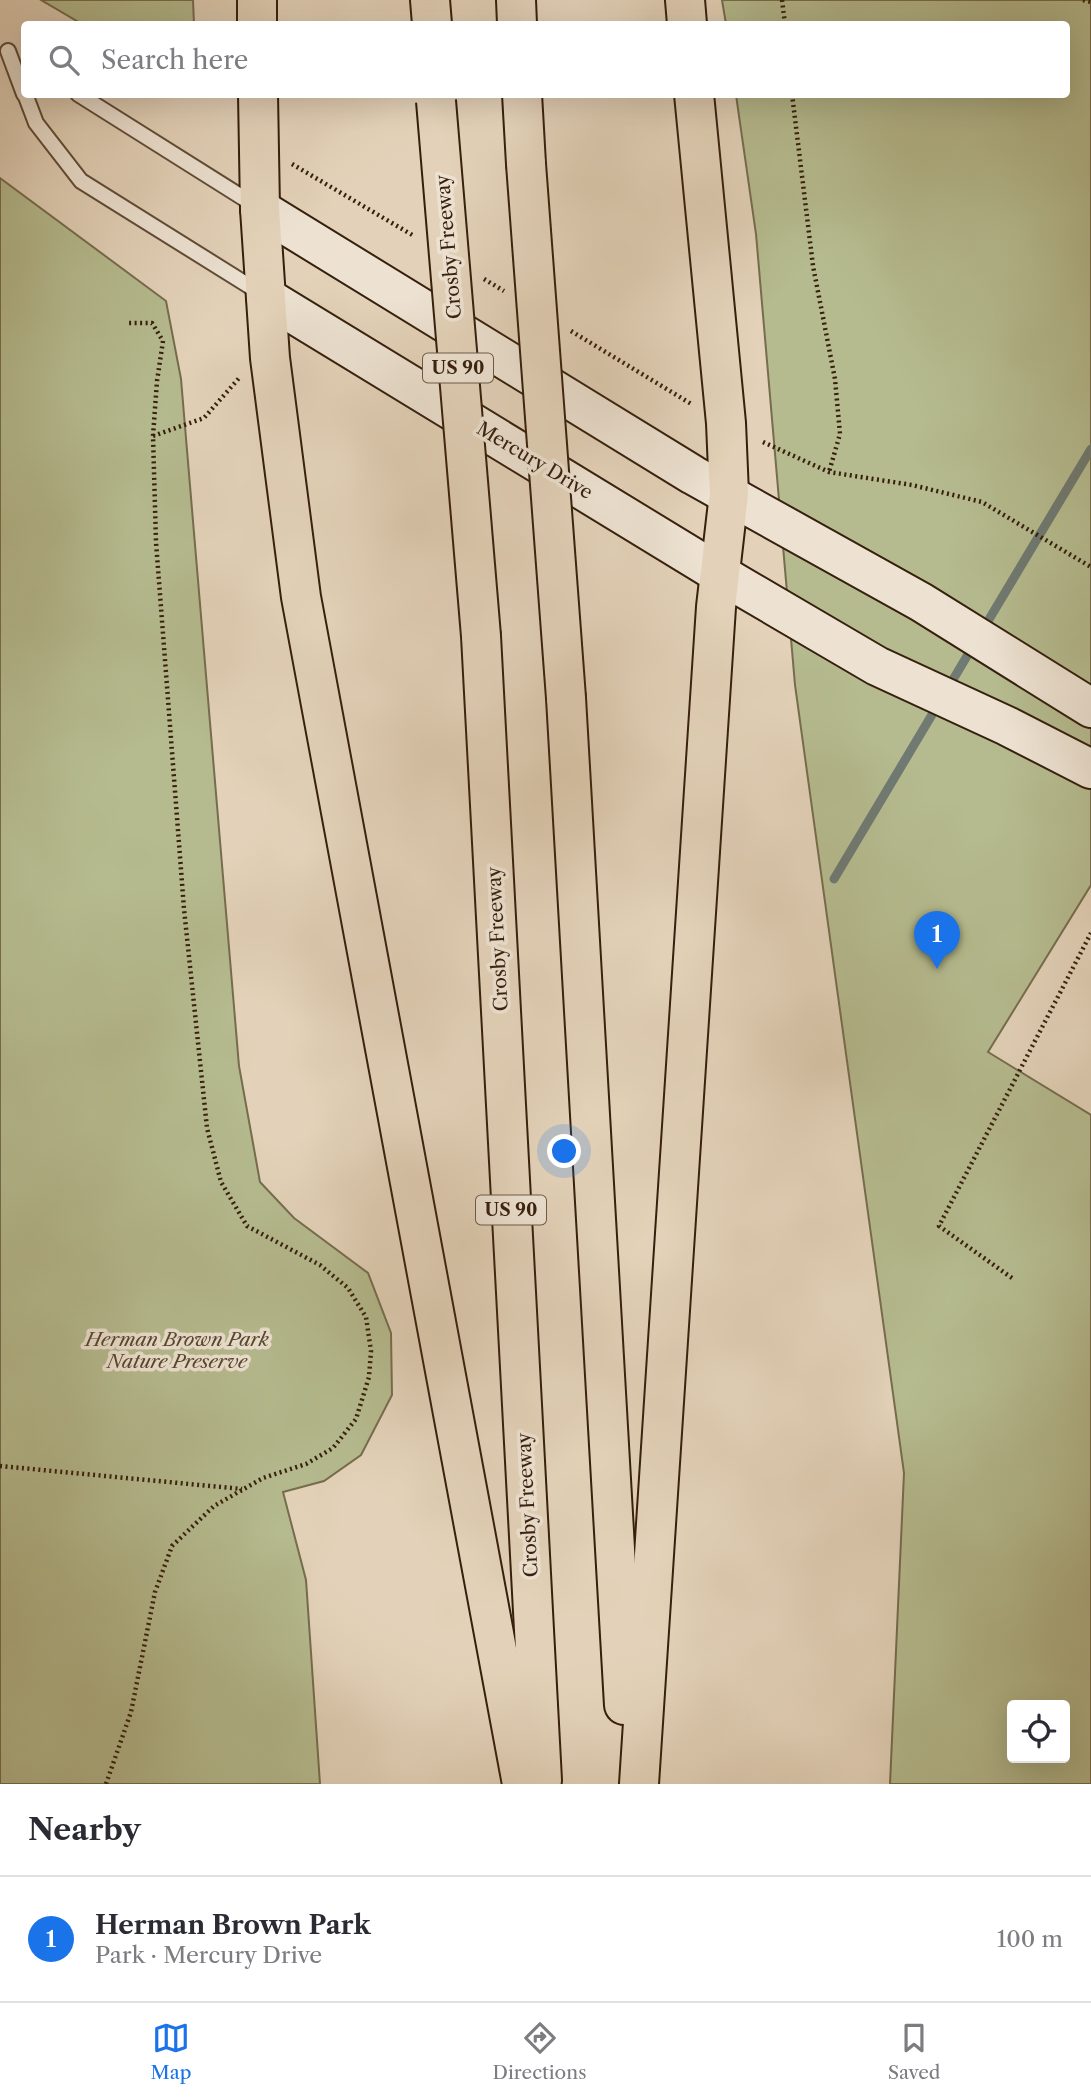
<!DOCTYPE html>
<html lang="en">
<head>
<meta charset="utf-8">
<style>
  body { margin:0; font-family:"Libre Caslon Text",serif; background:#f2f2f3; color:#2b2b33 }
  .controls { position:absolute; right:21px; bottom:21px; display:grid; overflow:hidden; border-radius:7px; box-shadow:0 7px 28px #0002 }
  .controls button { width:63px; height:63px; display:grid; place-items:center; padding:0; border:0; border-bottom:2px solid #e1e1e2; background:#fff; color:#2b2b33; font:35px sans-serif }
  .you { position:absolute; left:565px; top:1152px; width:24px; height:24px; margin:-18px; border:5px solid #fff; border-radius:50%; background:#1a73e8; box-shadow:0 0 0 10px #1a73e833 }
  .badge { display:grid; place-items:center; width:46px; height:46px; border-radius:50%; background:#1a73e8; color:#fff; font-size:23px; font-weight:700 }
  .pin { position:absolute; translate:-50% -58px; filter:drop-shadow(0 2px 4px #0008) }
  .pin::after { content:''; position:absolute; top:37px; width:24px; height:21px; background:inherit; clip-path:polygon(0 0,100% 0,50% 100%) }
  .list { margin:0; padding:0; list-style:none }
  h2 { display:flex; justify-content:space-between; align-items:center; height:91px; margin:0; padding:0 28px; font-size:30px }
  h2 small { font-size:23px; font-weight:400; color:#7c7c81 }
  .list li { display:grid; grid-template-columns:46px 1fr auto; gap:21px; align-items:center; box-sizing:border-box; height:126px; padding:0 28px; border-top:2px solid #e1e1e2 }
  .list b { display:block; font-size:26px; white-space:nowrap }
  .list p { margin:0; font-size:23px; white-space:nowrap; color:#7c7c81 }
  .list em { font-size:23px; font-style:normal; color:#7c7c81 }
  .icon { flex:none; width:38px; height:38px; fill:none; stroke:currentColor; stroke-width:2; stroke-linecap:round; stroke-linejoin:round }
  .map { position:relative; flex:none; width:1091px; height:1784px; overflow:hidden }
  .search { position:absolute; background:#fff; box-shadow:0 7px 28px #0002; left:21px; right:21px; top:21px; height:77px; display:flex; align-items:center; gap:18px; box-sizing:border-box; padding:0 24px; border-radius:7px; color:#7c7c81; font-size:26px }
  .sheet { height:217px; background:#fff }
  nav { display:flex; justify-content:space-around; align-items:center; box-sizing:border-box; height:98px; border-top:2px solid #e1e1e2; background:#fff; font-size:19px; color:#7c7c81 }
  nav a { display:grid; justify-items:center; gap:4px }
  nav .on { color:#1a73e8 }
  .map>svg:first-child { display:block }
  .green { fill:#b5bb8f; stroke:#766d4e; stroke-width:2; fill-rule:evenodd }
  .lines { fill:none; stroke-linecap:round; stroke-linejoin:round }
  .stream { stroke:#707a72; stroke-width:9 }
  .lane-casing { stroke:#614c38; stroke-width:18 }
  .secondary-casing { stroke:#361f0d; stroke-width:42 }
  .highway-casing { stroke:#361f0d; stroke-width:42 }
  .path { stroke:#361f0d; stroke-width:4.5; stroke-dasharray:2 3.5; stroke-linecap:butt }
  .lane { stroke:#ede2d2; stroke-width:14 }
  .secondary { stroke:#ede2d2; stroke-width:38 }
  .highway { stroke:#e3d2b9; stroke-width:38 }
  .highway-bridge-casing { stroke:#361f0d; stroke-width:42; stroke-linecap:butt }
  .highway-bridge { stroke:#e3d2b9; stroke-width:38 }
  .labels { text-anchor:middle; stroke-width:7; stroke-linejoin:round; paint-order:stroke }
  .shield { fill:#ede2d2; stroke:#6d5a48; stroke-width:2 }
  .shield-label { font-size:18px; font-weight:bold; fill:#361f0d }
  .street-label { font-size:19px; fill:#361f0d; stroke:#ede2d2 }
  .park-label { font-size:19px; font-style:italic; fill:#56462e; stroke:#ede2d2 }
</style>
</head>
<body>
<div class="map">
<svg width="1091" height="1784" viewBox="0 0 1091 1784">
  <rect width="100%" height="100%" fill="#e3d2b9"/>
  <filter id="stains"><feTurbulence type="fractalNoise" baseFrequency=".00286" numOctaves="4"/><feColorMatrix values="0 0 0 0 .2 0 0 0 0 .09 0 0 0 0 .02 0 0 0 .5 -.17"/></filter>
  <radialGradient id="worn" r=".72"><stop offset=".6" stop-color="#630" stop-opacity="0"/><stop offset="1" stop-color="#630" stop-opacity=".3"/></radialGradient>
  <g class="green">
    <path d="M41 0H193L194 24H82Z"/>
    <path d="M722 0H1091V885L988 1052 1091 1115V1784H890L904 1473 795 685 756 234 736 95 1066 94V24H726ZM1012 1705H1065V1758H1012Z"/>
    <path d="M0 178 166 301 181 379 239 1066 260 1182 294 1218 368 1273 391 1333 392 1395 361 1455 324 1481 283 1492 306 1580 320 1784H0Z"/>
  </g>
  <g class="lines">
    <g class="stream">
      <path d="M982 631 1091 449"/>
      <path d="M948 688 973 646"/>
      <path d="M834 879 939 703"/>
    </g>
    <defs>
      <g id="lane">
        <path d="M8 51 24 94"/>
        <path d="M25 94 36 123 81 181 262 294"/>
        <path d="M78 94 256 206"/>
      </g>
      <g id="secondary">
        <path d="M260 209 693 475 921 602 1091 708"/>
        <path d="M266 297 720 574 877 666 1007 726 1091 769"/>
      </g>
      <g id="highway">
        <path d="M257 0V24"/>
        <path d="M430 0 432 24"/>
        <path d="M516 0 517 24"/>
        <path d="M685 0 687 24"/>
        <path d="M258 94 260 209 270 358 301 597 522 1784"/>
        <path d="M522 94 526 164"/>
        <path d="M481 636 542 1780"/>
        <path d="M566 698 624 1705"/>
        <path d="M639 1784 716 607 729 494 726 423 694 94"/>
      </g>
    </defs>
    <use href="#lane" class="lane-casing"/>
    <use href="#secondary" class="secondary-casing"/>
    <use href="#highway" class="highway-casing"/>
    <g class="path">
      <path d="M782 0 785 24"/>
      <path d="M1083 0 1091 2"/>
      <path d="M792 94 813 266 835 379 840 434 829 472"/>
      <path d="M292 164 414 236"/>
      <path d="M484 279 504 291"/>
      <path d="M571 331 693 405"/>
      <path d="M153 436 204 418 240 377"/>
      <path d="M763 442 829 472 912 485 982 502 1091 567"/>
      <path d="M1012 1278 939 1226 1091 933"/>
      <path d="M0 1466 242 1489"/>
      <path d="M106 1784 131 1712 155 1592 172 1546 214 1506 263 1478 306 1464 333 1448 356 1419 369 1377 371 1351 366 1317 348 1288 320 1265 247 1226 221 1182 207 1128 184 909 156 542 153 436 157 381 163 341 152 323H129"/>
    </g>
    <use href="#lane" class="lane"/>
    <use href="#secondary" class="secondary"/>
    <use href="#highway" class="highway"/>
    <defs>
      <g id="highway-bridge">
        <path d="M436 101 481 636"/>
        <path d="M526 164 566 698"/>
      </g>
    </defs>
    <use href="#highway-bridge" class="highway-bridge-casing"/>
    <use href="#highway-bridge" class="highway-bridge"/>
  </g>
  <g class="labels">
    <g class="shield">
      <rect x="423" y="353.5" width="70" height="29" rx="5"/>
      <rect x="476" y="1195.5" width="70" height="29" rx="5"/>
    </g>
    <g class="shield-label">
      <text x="458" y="374">US 90</text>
      <text x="511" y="1216">US 90</text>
    </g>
    <g class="street-label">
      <text transform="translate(448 247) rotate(-95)" y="7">Crosby Freeway</text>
      <text transform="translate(535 460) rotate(31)" y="7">Mercury Drive</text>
      <text transform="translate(497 939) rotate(-93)" y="7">Crosby Freeway</text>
      <text transform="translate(527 1505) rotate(-93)" y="7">Crosby Freeway</text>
    </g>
    <g class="park-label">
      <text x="177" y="1346">Herman Brown Park<tspan x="177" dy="22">Nature Preserve</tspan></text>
    </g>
  </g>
  <rect width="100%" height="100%" filter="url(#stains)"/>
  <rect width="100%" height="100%" fill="url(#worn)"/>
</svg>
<div class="controls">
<button><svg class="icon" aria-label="locate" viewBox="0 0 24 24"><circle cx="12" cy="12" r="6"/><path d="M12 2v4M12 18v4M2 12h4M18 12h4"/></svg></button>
</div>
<div class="you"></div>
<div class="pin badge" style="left:937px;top:969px">1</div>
<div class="search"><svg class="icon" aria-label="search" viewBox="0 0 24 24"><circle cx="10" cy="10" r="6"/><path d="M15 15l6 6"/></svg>Search here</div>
</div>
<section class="sheet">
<h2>Nearby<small></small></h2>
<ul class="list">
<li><span class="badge">1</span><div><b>Herman Brown Park</b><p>Park · Mercury Drive</p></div><em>100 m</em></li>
</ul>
</section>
<nav>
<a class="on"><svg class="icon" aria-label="map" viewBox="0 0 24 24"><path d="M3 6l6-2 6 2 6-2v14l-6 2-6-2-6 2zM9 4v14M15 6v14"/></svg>Map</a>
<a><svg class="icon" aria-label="directions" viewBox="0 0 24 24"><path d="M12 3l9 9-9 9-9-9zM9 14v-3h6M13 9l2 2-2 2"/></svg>Directions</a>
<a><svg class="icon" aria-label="saved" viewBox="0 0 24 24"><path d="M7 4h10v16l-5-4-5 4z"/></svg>Saved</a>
</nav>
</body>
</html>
